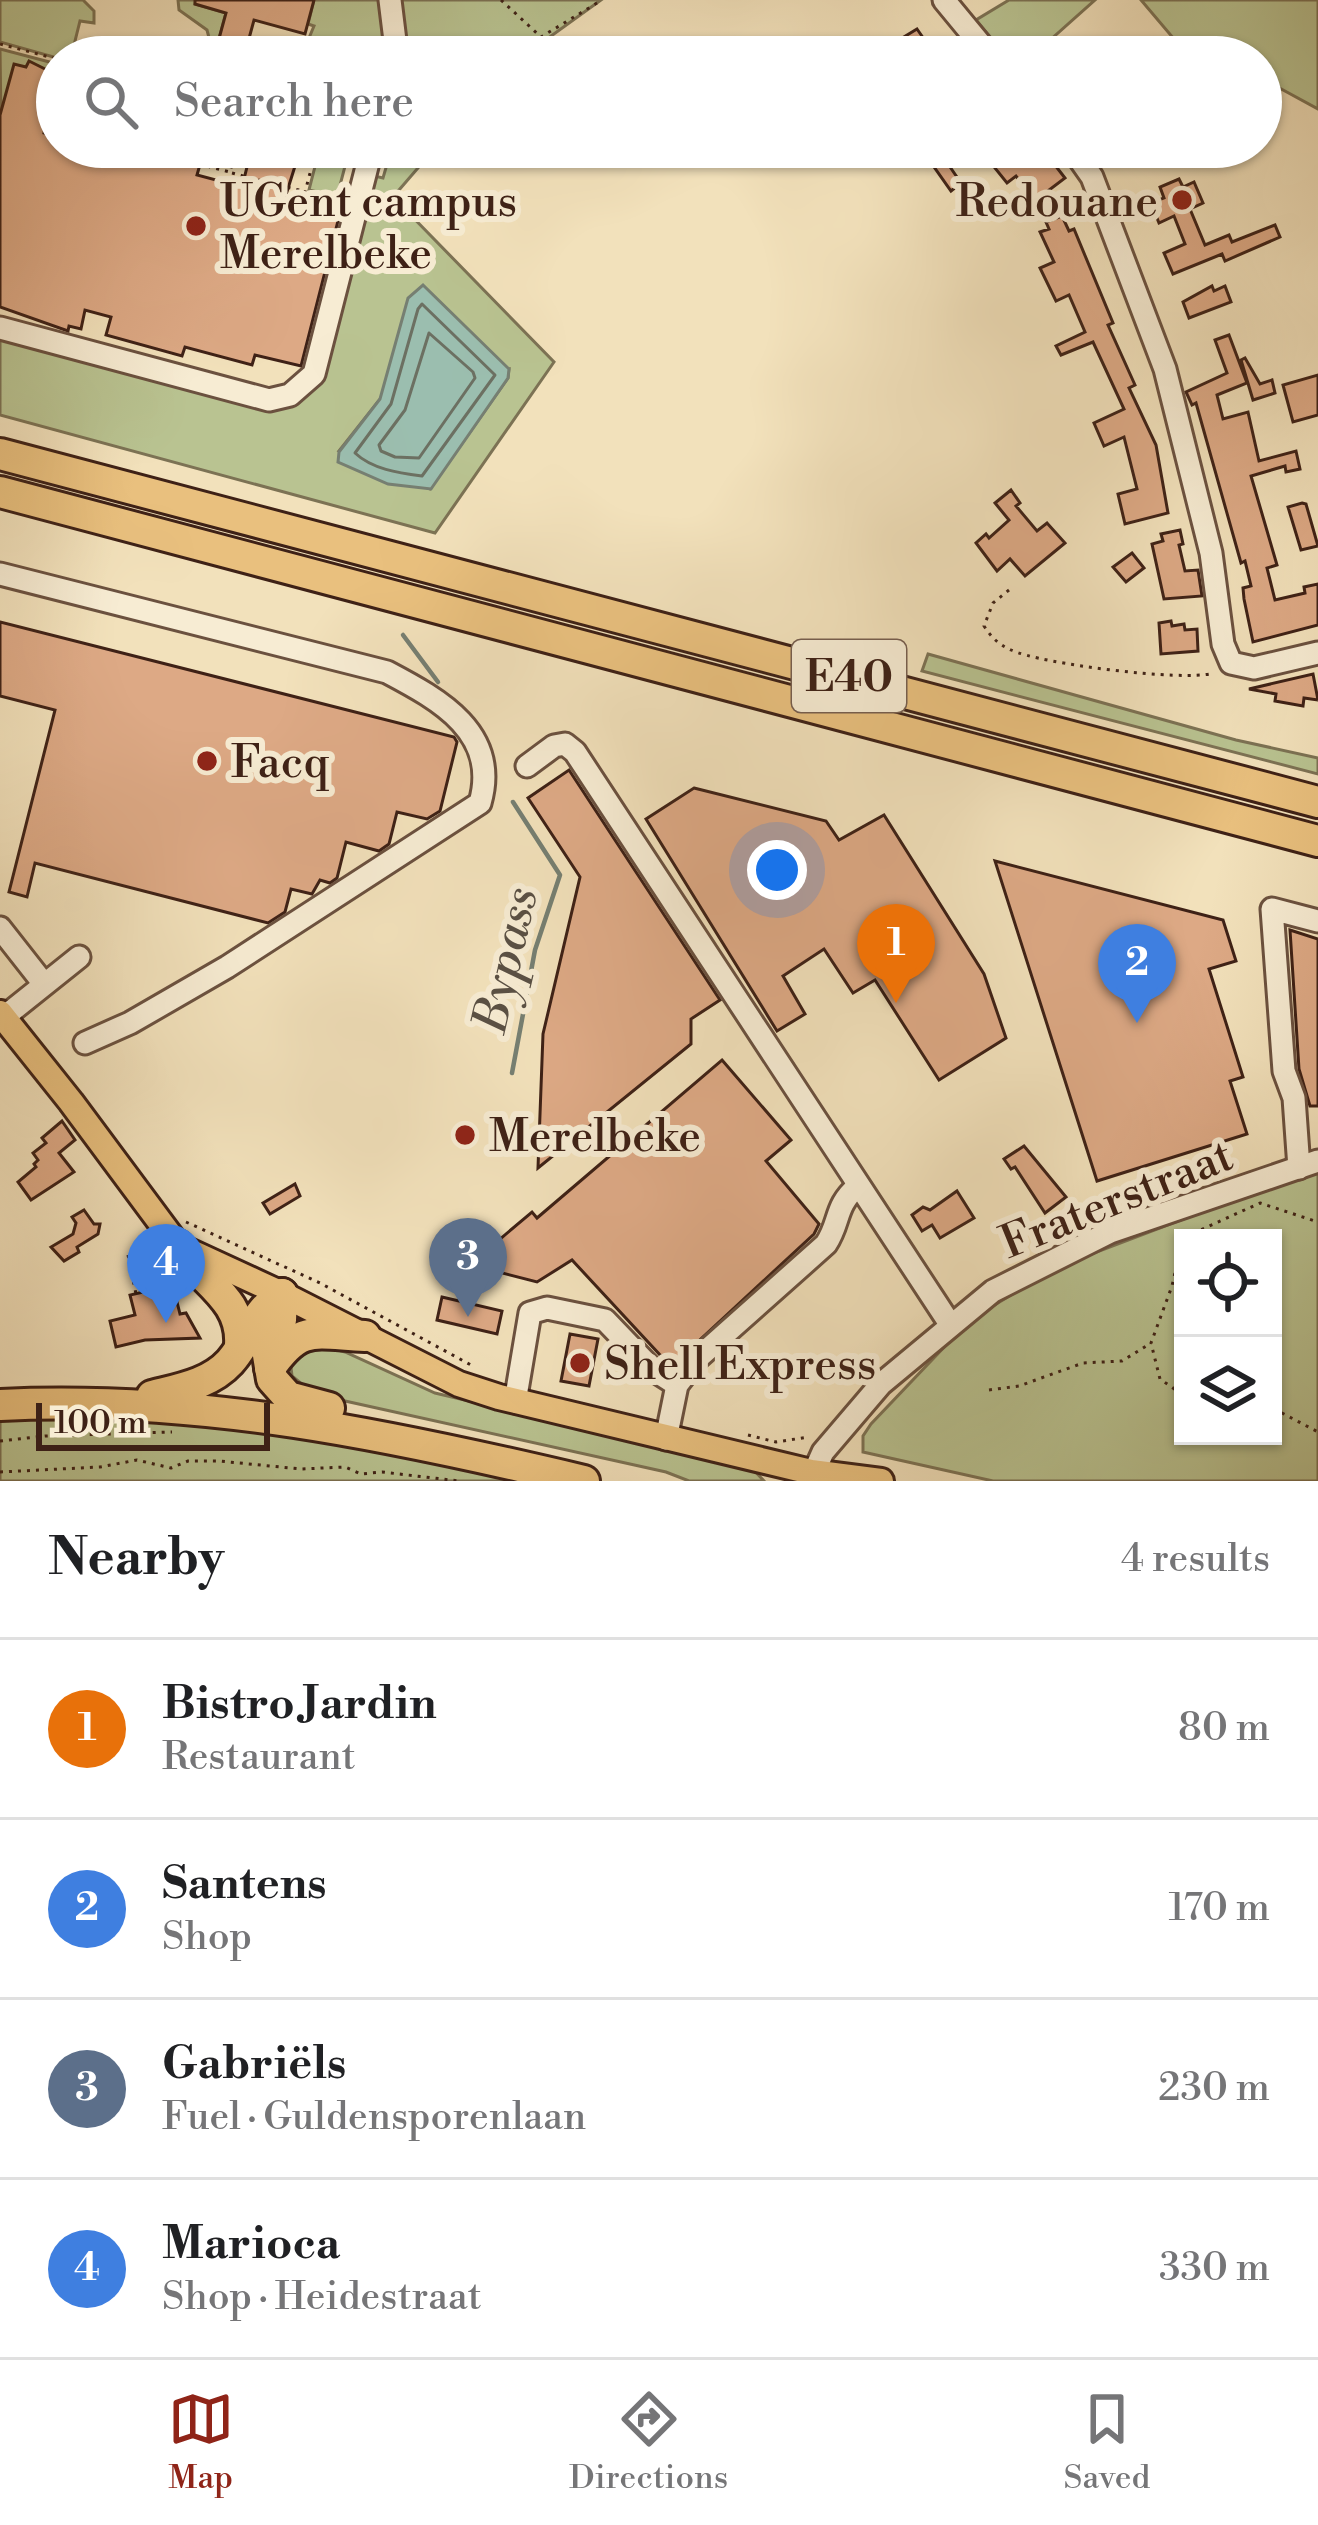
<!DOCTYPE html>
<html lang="en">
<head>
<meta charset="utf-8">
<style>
  body { margin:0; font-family:"Libre Bodoni",serif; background:#f6f6f6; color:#202124 }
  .controls { position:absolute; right:36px; bottom:36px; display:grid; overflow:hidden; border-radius:0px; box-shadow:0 3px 9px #0004 }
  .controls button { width:108px; height:108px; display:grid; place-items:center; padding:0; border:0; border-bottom:3px solid #e0e0e0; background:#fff; color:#202124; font:60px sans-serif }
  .scale { position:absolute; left:36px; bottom:30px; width:234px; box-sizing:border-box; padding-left:12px; border:6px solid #3e2116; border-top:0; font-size:33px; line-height:42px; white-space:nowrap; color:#3e2116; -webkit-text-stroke:9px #f7ecd3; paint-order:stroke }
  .you { position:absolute; left:777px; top:870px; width:42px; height:42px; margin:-30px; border:9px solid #fff; border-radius:50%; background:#1a73e8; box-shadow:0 0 0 18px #1a73e833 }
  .badge { display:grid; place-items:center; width:78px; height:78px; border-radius:50%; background:#8f2418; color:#fff; font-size:39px; font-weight:700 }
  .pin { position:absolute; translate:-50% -99px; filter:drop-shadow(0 3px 6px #0008) }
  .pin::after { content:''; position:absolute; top:63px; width:42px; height:36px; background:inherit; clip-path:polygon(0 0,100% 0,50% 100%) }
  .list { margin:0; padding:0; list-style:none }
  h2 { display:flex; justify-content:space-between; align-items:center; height:156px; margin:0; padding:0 48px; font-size:51px }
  h2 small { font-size:39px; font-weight:400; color:#757577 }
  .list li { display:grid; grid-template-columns:78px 1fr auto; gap:36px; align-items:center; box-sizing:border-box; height:180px; padding:0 48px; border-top:3px solid #e0e0e0 }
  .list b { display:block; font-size:45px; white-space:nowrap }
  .list p { margin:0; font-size:39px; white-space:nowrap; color:#757577 }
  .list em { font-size:39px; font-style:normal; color:#757577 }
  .icon { flex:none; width:66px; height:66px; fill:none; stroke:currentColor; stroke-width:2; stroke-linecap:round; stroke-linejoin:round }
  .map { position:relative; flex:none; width:1318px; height:1481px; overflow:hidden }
  .search { position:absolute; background:#fff; box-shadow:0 3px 9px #0004; left:36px; right:36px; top:36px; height:132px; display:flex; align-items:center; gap:30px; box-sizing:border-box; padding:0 42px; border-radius:66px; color:#757577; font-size:45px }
  .sheet { height:876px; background:#fff }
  nav { display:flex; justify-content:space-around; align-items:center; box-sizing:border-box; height:168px; border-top:3px solid #e0e0e0; background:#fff; font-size:33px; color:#757577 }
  nav a { display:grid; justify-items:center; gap:6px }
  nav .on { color:#8f2418 }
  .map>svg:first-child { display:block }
  .green { fill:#b9c391; stroke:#7c7254; stroke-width:3; fill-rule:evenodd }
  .water { fill:#9bbeaf; stroke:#767f72; stroke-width:3 }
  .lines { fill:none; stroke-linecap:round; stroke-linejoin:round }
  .shore { stroke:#6c7062; stroke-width:3 }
  .stream { stroke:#767f72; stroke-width:4.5 }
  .building { fill:#dda985; stroke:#3e2116; stroke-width:3 }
  .minor-casing { stroke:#6b513f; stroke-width:27 }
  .major-casing { stroke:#3e2116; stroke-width:30 }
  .highway-casing { stroke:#3e2116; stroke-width:36 }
  .path { stroke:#3e2116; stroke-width:3; stroke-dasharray:3 6; stroke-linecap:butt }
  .minor { stroke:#f7ecd3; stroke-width:21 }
  .major { stroke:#e9c07e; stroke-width:24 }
  .highway { stroke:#e9c07e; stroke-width:30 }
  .poi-dot { fill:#8f2418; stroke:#f7ecd3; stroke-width:4.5 }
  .labels { text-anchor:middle; stroke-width:12; stroke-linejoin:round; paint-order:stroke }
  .shield { fill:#f7ecd3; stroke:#765e4f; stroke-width:3 }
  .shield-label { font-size:42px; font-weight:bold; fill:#3e2116 }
  .poi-label { font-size:45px; fill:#3e2116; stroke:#f7ecd3; text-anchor:start }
  .street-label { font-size:45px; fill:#3e2116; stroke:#f7ecd3 }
  .water-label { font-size:48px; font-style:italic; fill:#5a5044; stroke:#f7ecd3 }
</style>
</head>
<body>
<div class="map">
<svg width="1318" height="1481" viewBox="0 0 1318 1481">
  <rect width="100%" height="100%" fill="#f2e1bb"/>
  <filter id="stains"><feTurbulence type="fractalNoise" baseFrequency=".00167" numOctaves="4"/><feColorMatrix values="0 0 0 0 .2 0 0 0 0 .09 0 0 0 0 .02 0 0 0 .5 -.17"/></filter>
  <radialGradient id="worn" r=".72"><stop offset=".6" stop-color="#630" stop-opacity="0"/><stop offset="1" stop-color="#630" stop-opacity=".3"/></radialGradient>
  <g class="green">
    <path d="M0 0H83L94 11V23L80 21 71 57 57 58 0 42Z"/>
    <path d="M178 0H196L195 4 226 13 214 57 207 30 179 10Z"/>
    <path d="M314 0H381L385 36C361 58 336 46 309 38L314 26 308 24Z"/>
    <path d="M396 0H601L522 57H401L404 27Z"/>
    <path d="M1009 0H1095L1031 57H1007L976 20Z"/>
    <path d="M1141 0H1318V109L1261 78V57H1199L1185 52Z"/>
    <path d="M0 49 57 64V137L1 122Z"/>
    <path d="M320 147H350L337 197 309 190Z"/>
    <path d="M392 147H436L393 197 554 362 435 533 0 415V337L258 405 319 369 368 206 370 175 383 178ZM509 369 508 378 430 489 339 451 380 399Z"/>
    <path d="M928 654 1236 740 1318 758V774L922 671Z"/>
    <path d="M1318 1168V1481H993L863 1452V1436L871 1424 970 1320 1057 1267ZM1183 1238H1273V1436H1183Z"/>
    <path d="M316 1344 345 1352 435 1393 752 1468 764 1481H689L666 1472 327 1397 309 1390 292 1376 290 1359Z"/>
    <path d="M0 1416 253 1424 539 1481H0Z"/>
  </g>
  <path class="water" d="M423 285 509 369 508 378 431 489 388 484 338 462 339 452 380 399 408 298Z"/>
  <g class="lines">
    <g class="shore">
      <path d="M422 304 495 375 422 476C398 473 372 469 355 453L391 404 418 309Z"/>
      <path d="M429 333 473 372 475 378 419 458 395 457 381 451 379 445 405 410Z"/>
    </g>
    <g class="stream">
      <path d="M403 635 438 682"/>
      <path d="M512 1073 535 950 560 875 513 802"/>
    </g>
  </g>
  <g class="building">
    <path d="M195 0H314L305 34 254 20 244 57H214L226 13 195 4Z"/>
    <path d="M917 29 933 52 925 57H903L894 43Z"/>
    <path d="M29 61 57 75 44 133 57 137V147H95L158 164 162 147H205L197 175 242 187 252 147H301L285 198 340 213 301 366 255 355 252 365 185 347 182 356 106 335 111 317 85 310 81 329 69 326 68 331 0 307V115L14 64 26 67Z"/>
    <path d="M935 147H1041L1065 178 1032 203V197L1016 176 1007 183 987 158 979 164 969 150 948 164 961 183 951 191 925 154Z"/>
    <path d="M1179 179 1183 187 1194 182 1203 203 1190 209 1205 245 1229 235 1232 242 1275 225 1280 237 1225 261 1222 254 1173 274 1164 253 1185 244 1174 216 1159 223 1151 203 1164 198 1160 187Z"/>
    <path d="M1062 216 1069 231 1074 229 1113 323 1108 325 1135 385 1129 388 1156 445 1168 513 1125 524 1118 494 1137 489 1124 437 1104 446 1094 423 1124 409 1093 342 1061 355 1056 346 1085 332 1069 295 1056 301 1040 268 1054 262 1040 232 1049 229 1046 222Z"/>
    <path d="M1212 286 1214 291 1225 286 1231 302 1189 318 1183 302Z"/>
    <path d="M1229 335 1247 383 1217 395 1223 419 1248 412 1259 461 1296 451 1300 469 1286 472 1285 466 1251 476 1277 565 1267 568 1275 600 1305 593 1304 587 1318 584V625L1253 642 1244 599 1243 588 1251 586 1245 561 1241 563 1196 403 1192 405 1186 392 1227 373 1215 340Z"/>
    <path d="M1245 358 1260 384 1272 380 1275 393 1253 400 1241 360Z"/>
    <path d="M1318 375V415L1293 422 1283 385Z"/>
    <path d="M1011 490 1020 503 1016 506 1037 531 1047 523 1065 543 1025 576 1010 559 997 571 976 543 986 534 989 538 1009 520 995 503Z"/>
    <path d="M1302 503 1306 504 1318 546 1301 550 1288 507Z"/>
    <path d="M1180 530 1183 544 1179 545 1185 571 1198 570 1202 596 1164 599 1152 544 1163 541 1161 534Z"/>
    <path d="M1132 553 1144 568 1126 582 1113 567Z"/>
    <path d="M1171 621 1172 626 1184 624 1185 630 1197 629 1198 651 1161 654 1159 623Z"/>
    <path d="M0 622 454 737 457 742 440 811 427 819 397 812 389 844 379 851 346 842 337 878 330 883 320 880 312 894 291 889 285 912 268 923 35 863 27 897 9 892 55 710 0 696Z"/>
    <path d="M1313 674 1318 700 1304 698 1303 706 1275 701 1276 694 1249 689Z"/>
    <path d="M569 770 720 1000 691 1019V1044L538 1168 543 1034 580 877 528 798Z"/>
    <path d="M694 788 826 821 839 840 884 815 984 974 1006 1038 939 1080 875 980 853 993 824 949 783 976 805 1014 777 1031 646 819Z"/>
    <path d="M995 861 1223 920 1236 961 1209 969 1243 1077 1230 1081 1247 1134 1097 1181Z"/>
    <path d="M1290 930 1318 939V1106H1310L1299 1069Z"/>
    <path d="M722 1060 791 1140 766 1161 819 1224 814 1234 676 1362 673 1365 662 1357 572 1260 537 1282 487 1269 493 1245 532 1212 537 1218Z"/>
    <path d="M62 1121 75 1140 59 1153 74 1172 31 1200 18 1182 36 1167 34 1164 38 1160 33 1153 46 1143 42 1138Z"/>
    <path d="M1024 1146 1066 1197 1045 1213 1015 1167 1011 1169 1004 1159Z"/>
    <path d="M295 1184 300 1196 270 1214 263 1203Z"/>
    <path d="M957 1191 974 1218 940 1238 932 1225 922 1231 912 1215 923 1207 930 1210Z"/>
    <path d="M84 1210 94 1224H100L98 1234 77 1247 79 1252 64 1261 51 1247 73 1234 76 1223 72 1217Z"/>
    <path d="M165 1287 172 1303 177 1302 180 1314 186 1313 200 1338 145 1340 116 1347 110 1321 135 1315 130 1295Z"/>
    <path d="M442 1297 502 1311 497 1334 437 1320Z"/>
    <path d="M570 1334 598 1339 589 1386 561 1381Z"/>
  </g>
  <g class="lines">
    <defs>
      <g id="minor">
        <path d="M390 0 397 57"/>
        <path d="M944 0 991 57"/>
        <path d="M1071 147 1092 177 1165 369 1211 553 1223 644 1231 663 1254 668 1318 653"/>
        <path d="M0 328 269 400 290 395 314 374 372 147"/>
        <path d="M0 574 387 672C440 700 500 733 480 803L227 967 130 1023 85 1043"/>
        <path d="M527 766 554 746 565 744 575 752 950 1324"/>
        <path d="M0 928 44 984"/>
        <path d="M4 1017 79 957"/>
        <path d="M1299 1168 1294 1098 1284 1071 1272 909 1318 921"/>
        <path d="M515 1402 530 1313 547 1308 605 1320 652 1369 677 1385"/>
        <path d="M666 1439 677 1385 698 1358 826 1244C841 1221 834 1206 858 1186"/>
        <path d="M810 1481 823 1452 881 1384 993 1291 1110 1232 1318 1161"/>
      </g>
      <path id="major" d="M0 1013 71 1102 178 1246 282 1294 459 1384 499 1397 811 1472 881 1481"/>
      <g id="highway">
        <path d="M0 454 1318 802"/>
        <path d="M0 492 1318 841"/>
        <path d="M178 1246C201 1282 243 1298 240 1345"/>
        <path d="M282 1294 281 1320 267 1349 272 1379 288 1397 329 1408"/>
        <path d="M270 1368C301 1323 316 1334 365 1336"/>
        <path d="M152 1396C179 1389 210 1384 230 1362 253 1336 250 1316 282 1294"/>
        <path d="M0 1405C200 1395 390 1435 584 1481"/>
      </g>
    </defs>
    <use href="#minor" class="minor-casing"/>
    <use href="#major" class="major-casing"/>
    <use href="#highway" class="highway-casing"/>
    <g class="path">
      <path d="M501 0 541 37 602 0"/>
      <path d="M0 44 57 59"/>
      <path d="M215 147 210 167 230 172 236 147"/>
      <path d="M317 147 305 192 340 201"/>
      <path d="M300 151 313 155"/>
      <path d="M232 173 262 181"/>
      <path d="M270 183 303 191"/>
      <path d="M1009 590 993 603 984 626C992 638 998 644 1011 650 1041 664 1184 682 1214 673"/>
      <path d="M186 1222 320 1283 471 1365"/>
      <path d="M1185 1237 1260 1203 1318 1222"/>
      <path d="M1183 1238 1172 1286 1151 1343 1160 1379 1183 1395"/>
      <path d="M128 1255 136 1294"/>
      <path d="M989 1390 1019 1386 1083 1363 1122 1361 1151 1343"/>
      <path d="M1273 1415 1282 1413 1318 1432"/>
      <path d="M748 1435 776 1442 809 1437"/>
      <path d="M0 1441 45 1436 172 1432"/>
      <path d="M0 1472 100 1467 137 1460 171 1468 188 1461H219L301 1469 345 1467 361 1474 382 1472 459 1481"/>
    </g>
    <use href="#minor" class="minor"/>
    <use href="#major" class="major"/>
    <use href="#highway" class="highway"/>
  </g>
  <g class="poi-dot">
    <circle cx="1182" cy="200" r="12"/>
    <circle cx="196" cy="226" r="12"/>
    <circle cx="207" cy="761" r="12"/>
    <circle cx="465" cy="1135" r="12"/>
    <circle cx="580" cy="1363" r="12"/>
  </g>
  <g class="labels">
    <rect class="shield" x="792" y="640" width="114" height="72" rx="9"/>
    <g class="shield-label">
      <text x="849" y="691">E40</text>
    </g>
    <g class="poi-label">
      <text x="220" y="216">UGent campus<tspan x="220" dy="52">Merelbeke</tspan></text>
      <text x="1158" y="216" text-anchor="end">Redouane</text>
      <text x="231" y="777">Facq</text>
      <text x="489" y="1151">Merelbeke</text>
      <text x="604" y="1379">Shell Express</text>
    </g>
    <g class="street-label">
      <text transform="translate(1116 1198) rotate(-22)" y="16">Fraterstraat</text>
    </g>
    <g class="water-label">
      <text transform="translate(504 960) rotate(-77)" y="17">Bypass</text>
    </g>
  </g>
  <rect width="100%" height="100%" filter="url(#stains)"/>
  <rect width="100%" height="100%" fill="url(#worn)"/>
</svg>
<div class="controls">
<button><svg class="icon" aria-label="locate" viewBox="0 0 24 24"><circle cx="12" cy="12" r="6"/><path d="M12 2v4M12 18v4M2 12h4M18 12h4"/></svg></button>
<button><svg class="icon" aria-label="layers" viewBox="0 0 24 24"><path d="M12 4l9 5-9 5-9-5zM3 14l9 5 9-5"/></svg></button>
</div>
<div class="scale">100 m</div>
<div class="you"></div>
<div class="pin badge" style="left:896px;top:1003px;background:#e8710a">1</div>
<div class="pin badge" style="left:1137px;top:1023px;background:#3f7fe0">2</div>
<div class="pin badge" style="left:468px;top:1317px;background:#5c6f8a">3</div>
<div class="pin badge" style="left:166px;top:1323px;background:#3f7fe0">4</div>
<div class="search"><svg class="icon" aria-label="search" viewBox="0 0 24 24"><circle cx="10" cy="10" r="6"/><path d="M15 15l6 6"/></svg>Search here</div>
</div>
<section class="sheet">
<h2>Nearby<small>4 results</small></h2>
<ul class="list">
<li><span class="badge" style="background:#e8710a">1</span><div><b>Bistro Jardin</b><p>Restaurant</p></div><em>80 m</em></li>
<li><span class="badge" style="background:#3f7fe0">2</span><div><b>Santens</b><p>Shop</p></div><em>170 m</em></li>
<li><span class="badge" style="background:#5c6f8a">3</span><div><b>Gabriëls</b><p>Fuel · Guldensporenlaan</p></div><em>230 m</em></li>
<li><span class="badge" style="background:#3f7fe0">4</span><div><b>Marioca</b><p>Shop · Heidestraat</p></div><em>330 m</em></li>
</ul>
</section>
<nav>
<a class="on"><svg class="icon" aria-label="map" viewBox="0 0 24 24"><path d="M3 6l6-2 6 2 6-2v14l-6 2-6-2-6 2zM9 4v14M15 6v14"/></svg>Map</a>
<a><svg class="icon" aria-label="directions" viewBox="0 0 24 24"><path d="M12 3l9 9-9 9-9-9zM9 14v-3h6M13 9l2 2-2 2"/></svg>Directions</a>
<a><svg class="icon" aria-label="saved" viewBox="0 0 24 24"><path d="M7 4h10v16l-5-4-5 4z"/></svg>Saved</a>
</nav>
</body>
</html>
